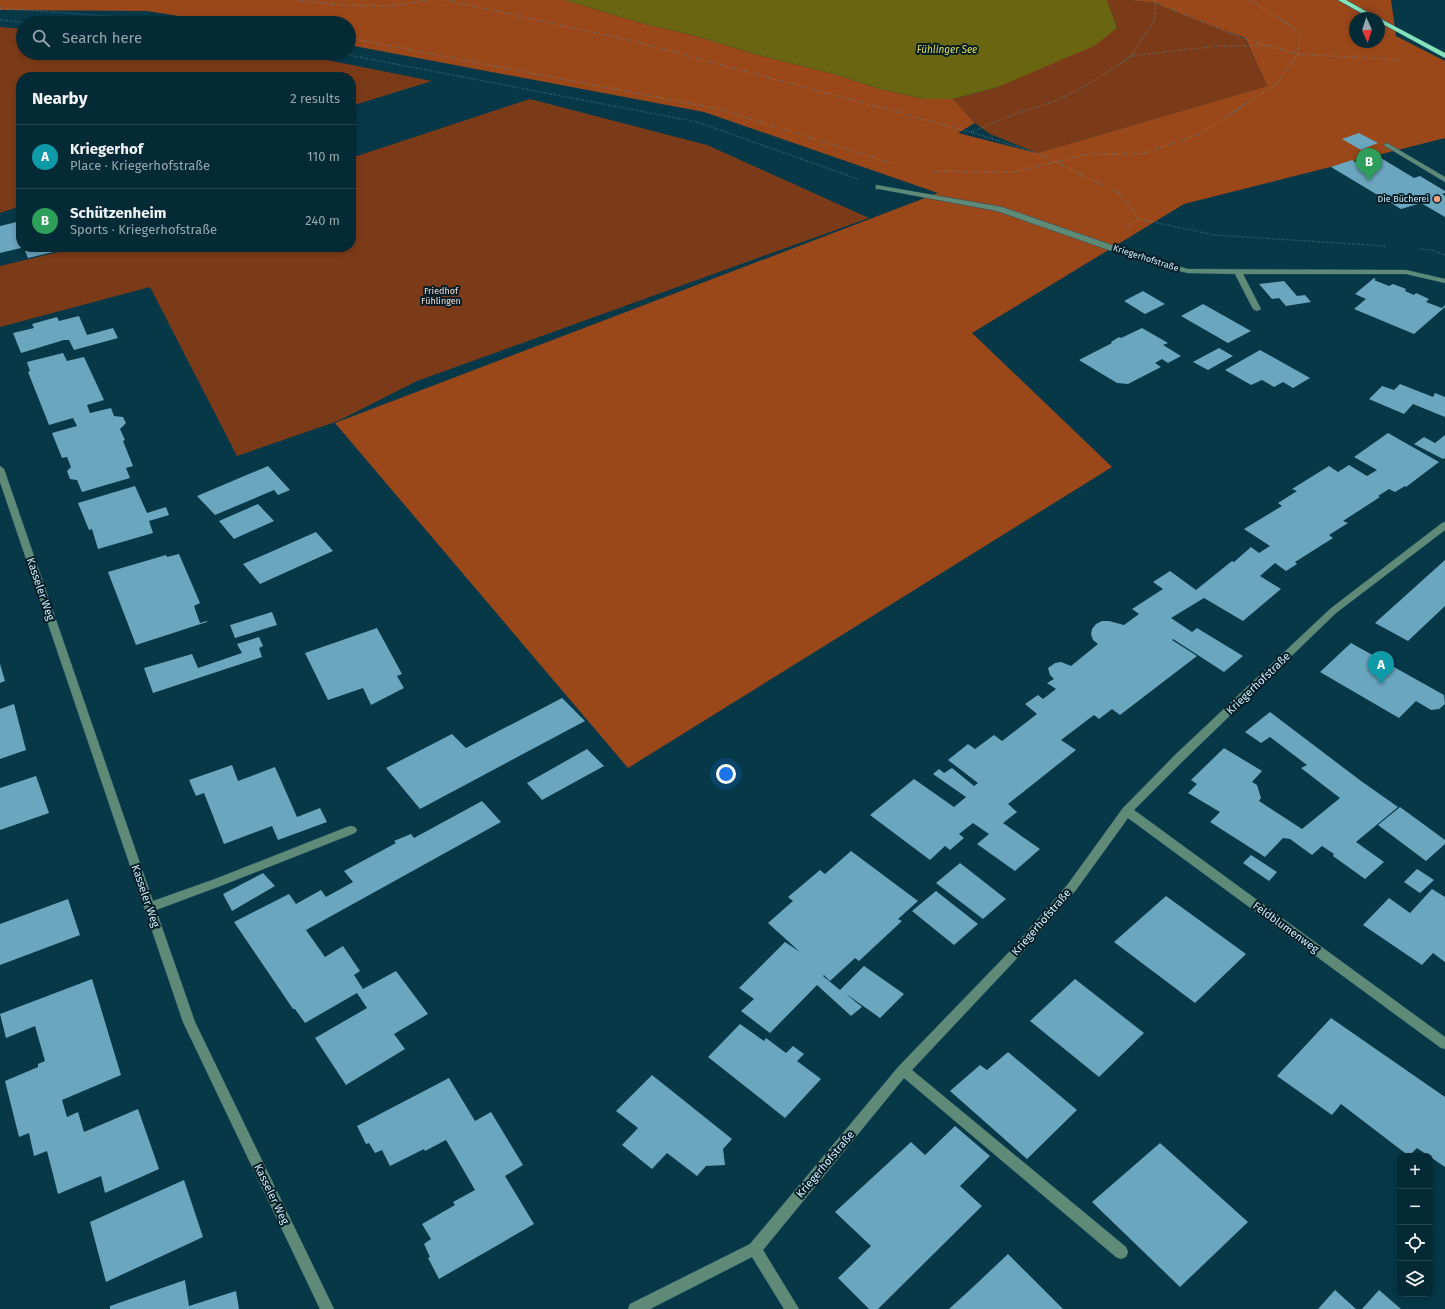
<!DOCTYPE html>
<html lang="en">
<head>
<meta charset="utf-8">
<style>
  body { margin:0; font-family:"Fira Sans",sans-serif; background:#0d323e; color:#f1f3f6 }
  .controls { position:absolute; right:12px; bottom:12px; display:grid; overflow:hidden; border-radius:8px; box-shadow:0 2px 6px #0003 }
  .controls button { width:36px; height:36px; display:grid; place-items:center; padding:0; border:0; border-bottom:1px solid #254651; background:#042a36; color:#f1f3f6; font:20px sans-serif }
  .compass { position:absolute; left:1349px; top:12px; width:36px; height:36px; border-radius:50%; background:#042a36; box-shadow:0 2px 6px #0003; rotate:177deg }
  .you { position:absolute; left:726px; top:774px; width:14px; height:14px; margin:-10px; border:3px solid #fff; border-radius:50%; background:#1a73e8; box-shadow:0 0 0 6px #1a73e833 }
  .badge { display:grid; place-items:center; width:26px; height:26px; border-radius:50%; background:#f1a17c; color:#fff; font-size:13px; font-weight:700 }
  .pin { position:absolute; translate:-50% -33px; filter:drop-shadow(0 1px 2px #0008) }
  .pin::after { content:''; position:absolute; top:21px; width:14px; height:12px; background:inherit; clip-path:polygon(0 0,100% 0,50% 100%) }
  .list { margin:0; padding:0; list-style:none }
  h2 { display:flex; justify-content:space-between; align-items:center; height:52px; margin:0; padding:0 16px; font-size:17px }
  h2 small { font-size:13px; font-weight:400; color:#97a7ad }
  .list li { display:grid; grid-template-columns:26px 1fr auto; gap:12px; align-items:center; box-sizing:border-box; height:64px; padding:0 16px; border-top:1px solid #254651 }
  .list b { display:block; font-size:15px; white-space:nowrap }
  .list p { margin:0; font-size:13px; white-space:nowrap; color:#97a7ad }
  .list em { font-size:13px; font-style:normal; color:#97a7ad }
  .icon { flex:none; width:22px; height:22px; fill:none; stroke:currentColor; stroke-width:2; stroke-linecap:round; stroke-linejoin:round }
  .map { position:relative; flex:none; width:1445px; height:1309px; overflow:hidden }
  .search { position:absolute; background:#042a36; box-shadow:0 2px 6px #0003; left:16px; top:16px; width:340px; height:44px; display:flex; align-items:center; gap:10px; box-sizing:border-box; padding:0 14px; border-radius:22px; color:#97a7ad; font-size:15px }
  .panel { position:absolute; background:#042a36; box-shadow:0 2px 6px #0003; left:16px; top:72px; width:340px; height:180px; border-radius:16px }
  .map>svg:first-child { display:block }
  .green { fill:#7c3b18 }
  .forest { fill:#9a471a; fill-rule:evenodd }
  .water { fill:#6a6511 }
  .building { fill:#6ba6bf }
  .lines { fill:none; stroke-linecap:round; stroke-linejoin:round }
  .minor-casing { stroke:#265565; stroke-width:1 }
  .major-casing { stroke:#265565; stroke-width:1 }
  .path { stroke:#648d9b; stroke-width:1.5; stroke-dasharray:0.5 2; stroke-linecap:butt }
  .minor { fill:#5f8a78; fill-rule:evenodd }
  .major { fill:#85e3bc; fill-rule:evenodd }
  .poi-dot { fill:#f1a17c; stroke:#041d27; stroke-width:1.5 }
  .labels { text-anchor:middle; stroke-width:4; stroke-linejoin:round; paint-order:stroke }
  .far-poi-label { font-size:9px; fill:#d0eefb; stroke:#041d27; text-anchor:end }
  .far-street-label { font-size:9px; fill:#d0eefb; stroke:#041d27 }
  .far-park-label { font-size:9px; fill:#f5ddd2; stroke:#041d27 }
  .far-water-label { font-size:10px; font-style:italic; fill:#e4dc54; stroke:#041d27 }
  .street-label { font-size:11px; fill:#d0eefb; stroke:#041d27 }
</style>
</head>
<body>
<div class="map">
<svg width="1445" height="1309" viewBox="0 0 1445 1309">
  <rect width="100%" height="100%" fill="#063848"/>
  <g class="green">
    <path d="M1107 0H1127L1156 3 1207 21 1245 39 1267 86 1037 153 990 134 975 123 953 99 998 87 1117 28Z"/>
    <path d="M0 27 23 29V53H292L432 81 351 106V77H21V206L0 213Z"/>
    <path d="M530 99 707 145 869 218 417 381 338 421 237 456 150 287 0 327V266L79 247H351V158Z"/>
  </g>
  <path class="forest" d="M0 0H565L641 23 696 36 758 55 834 74 880 89 924 99H953L975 123 958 133 1037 153 1267 86 1245 38 1156 3 1127 0H1391L1396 36 1445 61V138L1184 204 972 333 1112 467 628 768 335 423 938 193 704 112 349 45V23H223L147 11 0 10ZM1355 18H1379V42H1355Z"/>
  <path class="water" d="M565 0H1107L1117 28 1094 46 998 87 953 99H924L880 89 834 74 758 55 696 36 641 23Z"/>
  <g class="building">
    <path d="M1359 133 1378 143 1361 150 1342 139Z"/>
    <path d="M1376 155 1414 178 1420 176 1445 191V193L1442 194 1445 196V217L1421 203 1401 209 1331 167 1352 160 1355 162Z"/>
    <path d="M21 221V231L20 232 21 248 0 253V226Z"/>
    <path d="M42 247H70V248L28 258 25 251Z"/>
    <path d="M1374 278 1376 279 1374 280 1389 286 1393 284 1406 289 1405 291 1414 295 1416 293 1429 299 1426 302 1442 308 1445 305V307L1414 334 1354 309 1366 299 1355 294Z"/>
    <path d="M1284 281 1297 296 1305 295 1311 302 1286 306 1279 298 1272 299 1259 284Z"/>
    <path d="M1143 291 1165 304 1145 314 1124 301Z"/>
    <path d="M1203 304 1251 331 1228 343 1181 316Z"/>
    <path d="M79 316 87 335 113 328 118 338 74 350 69 340H64L21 353 13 333 34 328 32 324 57 317 59 321Z"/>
    <path d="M1142 328 1168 343 1163 345 1181 356 1168 363 1162 359 1155 363 1161 367 1128 384 1117 383 1079 360 1112 343 1111 342 1119 337 1121 338Z"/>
    <path d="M1219 348 1233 356 1208 370 1193 362Z"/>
    <path d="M1260 350 1310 378 1293 388 1283 382 1274 387 1262 380 1251 385 1225 370Z"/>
    <path d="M63 353 67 361 84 357 104 400 87 405 90 413 111 408 114 416 123 417 126 423 120 429 125 440 123 441 133 466 126 468 130 478 82 492 77 480 70 479 67 471 71 467 67 457 62 458 52 433 77 426 73 418 49 425 28 372 30 371 27 362Z"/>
    <path d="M1400 384 1433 397 1435 393 1445 397V417L1413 404 1404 414 1369 399 1382 386 1394 390Z"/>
    <path d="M1388 433 1439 462 1406 487 1405 486 1395 492 1389 489 1378 496 1380 497 1343 521 1348 523 1329 535 1333 538 1295 562 1297 564 1286 571 1275 563 1260 576 1281 589 1243 621 1204 598 1171 618 1192 632 1197 628 1243 656 1224 672 1173 639 1172 640 1197 656 1120 715 1112 709 1099 719 1094 715 1061 740 1076 750 1008 804 1017 812 1003 823 1040 849 1015 871 977 844 989 834 973 823 959 834 964 838 950 850 945 846 930 860 870 815 914 779 954 807 966 797 933 774 939 769 944 773 952 768 974 786 978 783 948 760 968 744 975 749 994 735 1002 741 1037 714 1025 704 1038 695 1043 699 1056 689 1047 683 1054 679 1050 675 1048 668 1055 663 1061 662 1071 666 1098 644 1093 640 1091 634 1092 629 1096 624 1102 621H1109L1124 625 1139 614 1132 609 1163 589 1153 582 1170 571 1196 590 1232 561 1234 562 1251 547 1259 553 1270 546 1244 529 1282 506 1278 503 1297 491 1292 489 1329 466 1338 472 1349 465 1367 476 1377 470 1354 457Z"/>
    <path d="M1445 435V458L1443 459 1414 444 1424 437 1435 443Z"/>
    <path d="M268 466 290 490 278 495 274 490 215 515 197 496Z"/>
    <path d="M135 486 147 513 166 507 169 515 149 521 153 533 98 549 92 529 89 530 78 503Z"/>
    <path d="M258 504 274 521 234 539 219 521Z"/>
    <path d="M316 532 333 551 260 584 243 564Z"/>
    <path d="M179 554 200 603 194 606 200 623 207 621V622L136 645 108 572 166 555 167 557Z"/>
    <path d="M1445 560V606L1408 641 1375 623Z"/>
    <path d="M272 612 277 625 235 638 230 625Z"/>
    <path d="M377 628 402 674 397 676 404 688 371 705 363 688 328 700 305 653Z"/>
    <path d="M259 637 263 646 259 648 262 657 153 693 144 668 192 654 198 668 242 653 237 644Z"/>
    <path d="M1351 643 1444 695 1445 704 1439 709 1431 710 1416 701 1399 718 1320 672Z"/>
    <path d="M0 664 5 681 0 683Z"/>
    <path d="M562 698 585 721 420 809 386 768 452 734 466 748Z"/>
    <path d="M14 704 26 750 0 759V709Z"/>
    <path d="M1270 712 1361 781 1398 807 1356 842 1384 862 1365 879 1333 856 1334 854 1322 846 1312 855 1290 839 1283 838 1265 857 1210 822 1220 812 1188 793 1197 784 1191 780 1224 748 1262 771 1252 782 1257 785 1261 798 1259 801 1302 829 1340 798 1301 768 1307 765 1270 737 1261 743 1245 732Z"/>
    <path d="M587 749 604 766 542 800 527 783Z"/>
    <path d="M232 765 238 781 275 767 297 817 320 808 327 822 278 840 272 826 224 844 204 793 196 796 189 780Z"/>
    <path d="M36 776 49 813 0 830V788Z"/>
    <path d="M482 801 501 822 306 930 325 957 343 946 360 971 354 975 363 989 396 971 428 1014 394 1034 405 1049 346 1085 315 1038 367 1008 357 993 305 1023 295 1009H293L234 922 289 894 296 904 321 890 326 897 353 882 344 871 396 843 394 841 411 834 414 838Z"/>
    <path d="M1400 807 1445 840V844L1426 861 1378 825Z"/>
    <path d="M851 851 918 901 898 919 902 921 859 961 855 958 830 981 824 975 823 976 840 990 864 966 904 994 880 1018 845 993 862 1007 851 1016 817 985 770 1033 741 1011 754 999 739 988 785 942 800 952 768 923 793 901 788 897 820 870 825 874Z"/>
    <path d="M1251 855 1277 872 1269 881 1243 863Z"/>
    <path d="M960 863 1006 899 983 919 936 883Z"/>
    <path d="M1417 869 1434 880 1420 893 1404 882Z"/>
    <path d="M263 873 275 886 232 911 223 894Z"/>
    <path d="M1432 889 1445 897V962L1433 953 1422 965 1363 925 1389 898 1410 913Z"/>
    <path d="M936 891 978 924 954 945 912 911Z"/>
    <path d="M1166 896 1246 954 1195 1003 1114 942Z"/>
    <path d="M68 899 80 935 0 965V924Z"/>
    <path d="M92 979 121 1075 62 1100 67 1117 78 1112 84 1132 138 1109 159 1169 105 1193 101 1176 58 1194 47 1151 34 1156 29 1133 19 1137 5 1081 38 1067V1064L45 1061 35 1026 6 1038 0 1014Z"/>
    <path d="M1075 979 1144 1033 1099 1077 1030 1021Z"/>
    <path d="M1331 1018 1445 1097V1167L1417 1148 1409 1156 1341 1104 1332 1115 1277 1076Z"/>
    <path d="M740 1024 764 1041 766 1038 786 1053 793 1046 804 1054 797 1061 821 1079 785 1118 708 1057Z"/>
    <path d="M1008 1052 1077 1110 1027 1159 950 1091 980 1065 987 1070Z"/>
    <path d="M652 1075 732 1139 723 1149 725 1165 706 1166 697 1176 667 1153 652 1169 622 1145 638 1128 616 1111Z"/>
    <path d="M449 1078 475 1121 491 1112 523 1165 505 1176 534 1224 439 1279 428 1258 430 1257 424 1244 431 1239 422 1224 455 1205 453 1202 475 1190 446 1140 425 1151 424 1149 390 1166 382 1150 375 1153 369 1143 366 1144 357 1126Z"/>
    <path d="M955 1126 990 1156 960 1186 982 1206 878 1309H869L838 1278 871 1246 835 1212 911 1142 925 1155Z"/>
    <path d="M1160 1143 1248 1222 1180 1287 1092 1202Z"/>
    <path d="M184 1180 203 1237 106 1282 90 1222Z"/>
    <path d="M1008 1254 1063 1309H949L972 1288Z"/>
    <path d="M185 1280 189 1306 236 1291 239 1309H110V1306Z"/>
    <path d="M1335 1290 1356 1309H1318Z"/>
    <path d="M1379 1290 1401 1309H1362Z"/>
  </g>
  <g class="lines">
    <defs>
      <g id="minor">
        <path d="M1387 143 1445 177V182L1385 146 1384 145Z"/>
        <path d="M876 185 1002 207 1155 260 1188 269 1406 270 1445 279V283L1406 274H1243L1261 309 1257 311 1253 309 1235 274 1188 273 1149 264 997 211 879 189H876Z"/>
        <path d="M0 466 4 469 153 901 215 879 347 827 351 826 355 827 357 830 355 833 223 885 156 910 195 1022 334 1309H320L183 1022 0 482Z"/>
        <path d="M1445 522V530L1336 613 1184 760 1134 810 1445 1037V1049L1441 1048 1128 818 1076 890 1021 954 912 1070 1126 1247 1128 1252 1126 1257 1121 1259 1116 1257 904 1078 763 1250 799 1309H784L752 1257 650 1309H628L630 1304 750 1244 899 1066 1013 948 1068 884 1123 808 1176 754 1330 609 1442 523Z"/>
      </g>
      <g id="major">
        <path d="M1338 0H1346L1378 18H1370Z"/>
        <path d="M1379 18 1445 53V58L1379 22Z"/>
      </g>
    </defs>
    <use href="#minor" class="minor-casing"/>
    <use href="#major" class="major-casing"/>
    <g class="path">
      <path d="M295 0 340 5 390 6 430 0"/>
      <path d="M445 0 633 41 971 132 1015 114 1058 100 1094 81 1131 56 1155 20V0"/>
      <path d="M1156 3 1245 39 1298 54 1403 60"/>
      <path d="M0 8 199 23"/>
      <path d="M0 20 30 23"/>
      <path d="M349 38 719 109 894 164"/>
      <path d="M338 53 697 122 858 179"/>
      <path d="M1132 56 1216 46H1266"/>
      <path d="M971 132 1037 153 1119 193 1139 219 1127 227"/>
      <path d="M934 171 1015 172 1087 154H1142L1200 134 1276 84 1298 54 1300 32 1250 0"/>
      <path d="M1139 219 1214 235 1385 246"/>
      <path d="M1420 249 1432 250 1445 255"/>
    </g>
    <use href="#minor" class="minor"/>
    <use href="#major" class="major"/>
  </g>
  <circle class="poi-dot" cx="1437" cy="199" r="4"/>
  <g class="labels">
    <g class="far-poi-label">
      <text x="1429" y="202">Die Bücherei</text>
    </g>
    <g class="far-street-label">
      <text transform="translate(1146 258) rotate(18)" y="3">Kriegerhofstraße</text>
    </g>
    <g class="far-park-label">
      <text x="441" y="294">Friedhof<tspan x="441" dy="10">Fühlingen</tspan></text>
    </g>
    <g class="far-water-label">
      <text x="947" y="53">Fühlinger See</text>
    </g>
    <g class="street-label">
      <text transform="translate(41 589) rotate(71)" y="4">Kasseler Weg</text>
      <text transform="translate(1258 683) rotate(-44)" y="4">Kriegerhofstraße</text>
      <text transform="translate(146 896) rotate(71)" y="4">Kasseler Weg</text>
      <text transform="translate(1041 922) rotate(-49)" y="4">Kriegerhofstraße</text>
      <text transform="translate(1286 927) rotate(36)" y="4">Feldblumenweg</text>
      <text transform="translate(825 1164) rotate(-50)" y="4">Kriegerhofstraße</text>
      <text transform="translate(272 1194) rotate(64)" y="4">Kasseler Weg</text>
    </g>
  </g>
</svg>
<div class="controls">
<button>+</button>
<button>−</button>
<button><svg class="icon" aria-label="locate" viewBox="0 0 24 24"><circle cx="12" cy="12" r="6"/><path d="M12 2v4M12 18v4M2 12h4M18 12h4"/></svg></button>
<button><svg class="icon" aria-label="layers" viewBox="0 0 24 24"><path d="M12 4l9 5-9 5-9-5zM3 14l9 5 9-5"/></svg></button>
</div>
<svg class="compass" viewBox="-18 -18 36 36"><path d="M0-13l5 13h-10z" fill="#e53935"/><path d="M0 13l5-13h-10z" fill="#97a7ad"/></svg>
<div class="you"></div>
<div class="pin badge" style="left:1381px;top:684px;background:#0f9aa8">A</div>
<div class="pin badge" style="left:1369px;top:181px;background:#2e9e5b">B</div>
<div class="search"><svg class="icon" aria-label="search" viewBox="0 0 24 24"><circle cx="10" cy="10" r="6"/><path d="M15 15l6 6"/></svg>Search here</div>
<section class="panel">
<h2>Nearby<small>2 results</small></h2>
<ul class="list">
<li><span class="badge" style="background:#0f9aa8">A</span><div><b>Kriegerhof</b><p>Place · Kriegerhofstraße</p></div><em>110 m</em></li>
<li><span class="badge" style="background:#2e9e5b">B</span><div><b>Schützenheim</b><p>Sports · Kriegerhofstraße</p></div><em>240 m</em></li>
</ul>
</section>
</div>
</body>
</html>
